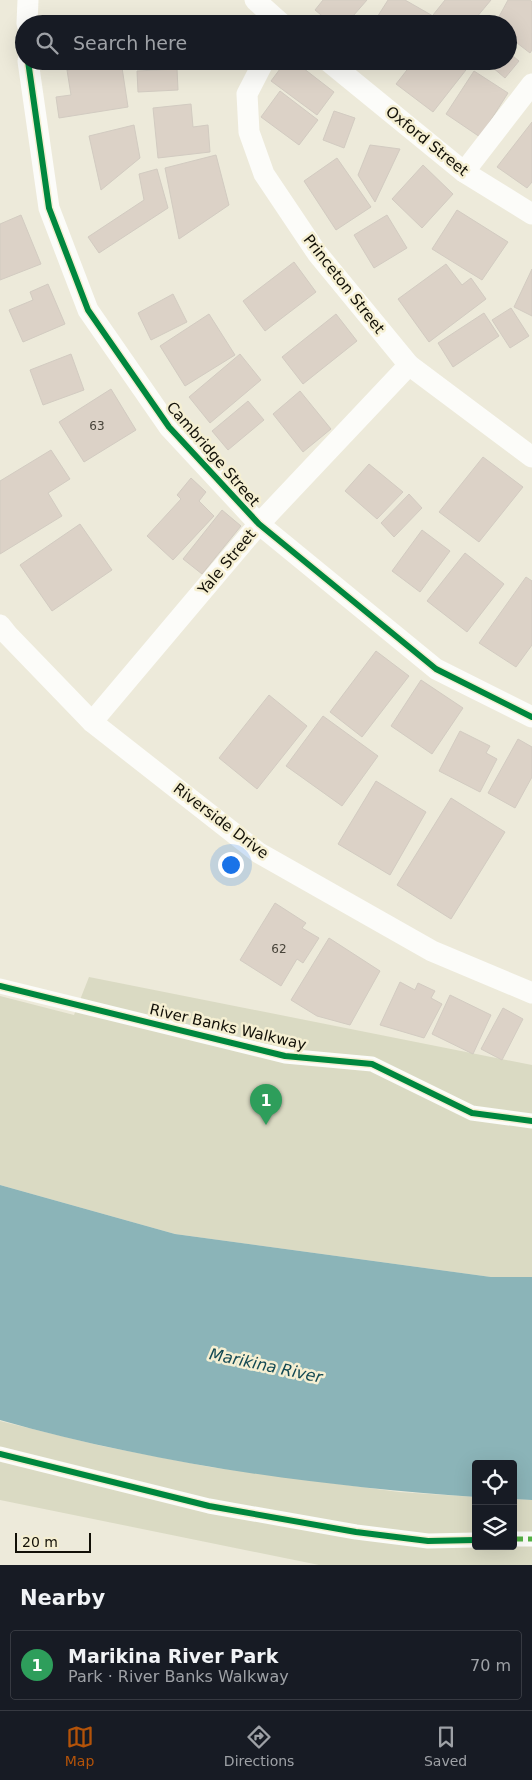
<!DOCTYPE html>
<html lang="en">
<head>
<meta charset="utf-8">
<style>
  body { margin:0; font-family:"DejaVu Sans",sans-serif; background:#242831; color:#f1f3f6 }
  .controls { position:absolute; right:15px; bottom:15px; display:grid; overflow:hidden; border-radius:5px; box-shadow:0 5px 20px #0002 }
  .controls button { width:45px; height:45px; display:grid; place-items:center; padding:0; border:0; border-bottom:1px solid #363941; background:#171b24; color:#f1f3f6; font:25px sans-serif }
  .scale { position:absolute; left:15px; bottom:12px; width:76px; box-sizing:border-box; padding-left:5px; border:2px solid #121007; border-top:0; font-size:14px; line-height:18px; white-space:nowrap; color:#121007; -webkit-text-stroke:4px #f5efd2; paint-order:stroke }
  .you { position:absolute; left:230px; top:864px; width:18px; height:18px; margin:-12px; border:4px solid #fff; border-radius:50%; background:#1a73e8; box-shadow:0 0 0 8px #1a73e833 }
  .badge { display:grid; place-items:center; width:32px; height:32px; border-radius:50%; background:#b45309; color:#fff; font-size:16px; font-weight:700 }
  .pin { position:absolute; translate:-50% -41px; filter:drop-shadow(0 1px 2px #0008) }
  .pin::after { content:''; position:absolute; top:26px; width:18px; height:15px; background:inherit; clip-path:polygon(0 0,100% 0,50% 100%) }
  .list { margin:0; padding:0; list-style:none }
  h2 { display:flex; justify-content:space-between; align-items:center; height:65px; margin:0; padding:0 20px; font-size:21px }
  h2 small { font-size:16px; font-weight:400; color:#9ea1a6 }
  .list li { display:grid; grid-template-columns:32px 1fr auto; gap:15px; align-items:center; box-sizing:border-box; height:70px; margin:0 10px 10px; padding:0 10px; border:1px solid #363941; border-radius:5px }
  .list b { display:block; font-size:19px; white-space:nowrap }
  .list p { margin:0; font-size:16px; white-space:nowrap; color:#9ea1a6 }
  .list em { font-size:16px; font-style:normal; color:#9ea1a6 }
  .icon { flex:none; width:28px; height:28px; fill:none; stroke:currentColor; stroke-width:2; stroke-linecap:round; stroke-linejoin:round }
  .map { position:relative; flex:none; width:532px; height:1565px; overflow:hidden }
  .search { position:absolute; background:#171b24; box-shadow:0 5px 20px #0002; left:15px; right:15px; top:15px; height:55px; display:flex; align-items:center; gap:12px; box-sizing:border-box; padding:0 18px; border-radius:28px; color:#9ea1a6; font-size:19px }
  .sheet { height:145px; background:#171b24 }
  nav { display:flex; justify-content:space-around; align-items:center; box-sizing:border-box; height:70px; border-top:1px solid #363941; background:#171b24; font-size:14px; color:#9ea1a6 }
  nav a { display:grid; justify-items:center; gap:2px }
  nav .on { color:#b45309 }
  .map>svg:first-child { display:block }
  .green { fill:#dadac3 }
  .water { fill:#8bb4b8 }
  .building { fill:#dcd2c7; stroke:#d2cbc1 }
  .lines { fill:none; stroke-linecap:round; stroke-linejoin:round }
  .pedestrian { stroke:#fcfcf9; stroke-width:15 }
  .minor { stroke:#fcfcf9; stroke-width:21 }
  .quiet { stroke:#54b144; stroke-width:5; stroke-dasharray:10 5; stroke-linecap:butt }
  .cycleway-casing { stroke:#f5efd2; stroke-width:9 }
  .cycleway { stroke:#00873e; stroke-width:6 }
  .labels { text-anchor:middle; stroke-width:5; stroke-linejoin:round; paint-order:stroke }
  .number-label { font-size:12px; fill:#48443a }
  .street-label { font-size:15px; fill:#121007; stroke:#f5efd2 }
  .water-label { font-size:16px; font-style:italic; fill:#134953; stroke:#f5efd2 }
</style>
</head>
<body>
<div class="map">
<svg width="532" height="1565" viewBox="0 0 532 1565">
  <rect width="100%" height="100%" fill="#edeada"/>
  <g class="green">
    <path d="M89 977 532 1065V1277H491L175 1234 0 1185V996L74 1015Z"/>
    <path d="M0 1421 102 1446 210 1467 399 1492 476 1497V1546H513V1499L532 1500V1565H319L0 1500Z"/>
  </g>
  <path class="water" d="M0 1185 175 1234 491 1277H532V1500L513 1499V1464H476V1497C316 1486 155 1464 0 1420Z"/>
  <g class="building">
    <path d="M323 0H367L346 24H332L315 10Z"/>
    <path d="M388 0H405L433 16 428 24H361L365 17 374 22Z"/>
    <path d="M445 0H491L471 24H443L433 15Z"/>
    <path d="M508 0H530L532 2V50L530 53 508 36V24H495Z"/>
    <path d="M508 52 519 61 505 78 485 61H508Z"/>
    <path d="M121 61 128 107 59 118 56 97 71 95 67 70Z"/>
    <path d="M286 61H294L334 92 317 115 271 81Z"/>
    <path d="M414 61H473L433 112 396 84Z"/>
    <path d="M177 69 178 90 138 92 137 71Z"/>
    <path d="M474 71 508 93 480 137 446 114Z"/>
    <path d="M280 91 318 120 299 145 261 117Z"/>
    <path d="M191 104 193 127 208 125 210 152 158 158 153 108Z"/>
    <path d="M334 111 355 118 344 148 323 140Z"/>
    <path d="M532 122V182L527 188 497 167Z"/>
    <path d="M134 125 140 158 101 190 89 136Z"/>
    <path d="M370 145 400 149 375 202 358 175Z"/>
    <path d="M216 155 229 205 179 239 165 168Z"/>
    <path d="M337 158 371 207 336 230 304 181Z"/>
    <path d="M423 165 453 194 422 228 392 199Z"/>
    <path d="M157 169 168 208 99 253 88 237 144 200 139 174Z"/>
    <path d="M457 210 508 242 482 280 432 249Z"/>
    <path d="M21 215 41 264 0 280V224Z"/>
    <path d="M387 215 407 248 374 268 354 235Z"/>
    <path d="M294 262 316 292 265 331 243 301Z"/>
    <path d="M446 264 462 285 471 278 486 299 429 342 398 299Z"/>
    <path d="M532 269V316L514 307Z"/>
    <path d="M48 284 65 324 23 342 9 310 33 300 30 292Z"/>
    <path d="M173 294 187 322 151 340 138 313Z"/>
    <path d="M511 308 529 336 510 348 492 320Z"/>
    <path d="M484 313 499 336 453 367 438 343Z"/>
    <path d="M209 314 235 355 185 386 160 346Z"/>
    <path d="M336 314 357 341 303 384 282 357Z"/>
    <path d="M71 354 84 390 43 405 30 370Z"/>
    <path d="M240 354 261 380 210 423 189 397Z"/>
    <path d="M111 389 136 430 84 462 59 422Z"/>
    <path d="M300 391 331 429 303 452 273 414Z"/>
    <path d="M248 401 264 420 228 450 212 431Z"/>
    <path d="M51 450 70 479 48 493 62 516 0 554V481Z"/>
    <path d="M483 457 523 487 479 542 439 512Z"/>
    <path d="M369 464 403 492 377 519 345 491Z"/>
    <path d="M191 478 206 492 199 501 214 516 173 560 147 536 181 499 177 495Z"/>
    <path d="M409 494 422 508 394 537 381 523Z"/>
    <path d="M222 510 241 526 202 574 183 559Z"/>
    <path d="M80 524 112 570 52 611 20 565Z"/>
    <path d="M422 530 450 551 420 592 392 571Z"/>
    <path d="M465 553 504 584 467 632 427 601Z"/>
    <path d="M526 577 532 581V645L516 667 479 643Z"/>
    <path d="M376 651 409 676 362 737 330 712Z"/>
    <path d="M421 680 463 708 432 754 391 726Z"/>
    <path d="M269 695 307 726 257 789 219 758Z"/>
    <path d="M323 716 378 756 342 806 286 766Z"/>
    <path d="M460 731 490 746 486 753 497 759 480 792 439 771Z"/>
    <path d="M518 739 532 747V777L515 808 488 793Z"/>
    <path d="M376 781 426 812 390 875 338 844Z"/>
    <path d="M451 798 505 832 451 919 397 885Z"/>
    <path d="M275 903 306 923 302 928 319 938 303 963 297 959 281 986 240 960Z"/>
    <path d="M329 938 380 971 350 1025 317 1016 291 1000Z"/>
    <path d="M400 982 415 990 418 983 435 991 431 998 442 1004 424 1038 380 1025Z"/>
    <path d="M450 995 491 1015 473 1054 432 1034Z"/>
    <path d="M503 1008 523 1019 502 1060 481 1049Z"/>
  </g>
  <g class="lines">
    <g class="pedestrian">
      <path d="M0 986 285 1056 372 1064 472 1113 532 1121"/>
      <path d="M0 1454 209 1506 356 1532 428 1541 476 1540"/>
      <path d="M513 1539H532"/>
    </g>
    <g class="minor">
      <path d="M255 0 282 24"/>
      <path d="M27 24 28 0"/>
      <path d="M28 61 49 208 88 310 169 427 259 524 436 669 532 717"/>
      <path d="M264 61 247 94 249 132 264 174 317 253 409 365 532 457"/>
      <path d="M328 61 464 172 532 214"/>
      <path d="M464 172 532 84"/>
      <path d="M0 625 8 635 92 722 259 853 432 951 532 993"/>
      <path d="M92 722 259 524 409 365"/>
    </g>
    <path class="quiet" d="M513 1539H532"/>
    <defs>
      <g id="cycleway">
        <path d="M28 61 49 208 88 310 169 427 259 524 436 669 532 717"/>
        <path d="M0 986 285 1056 372 1064 472 1113 532 1121"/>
        <path d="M0 1454 209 1506 356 1532 428 1541 476 1540"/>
      </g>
    </defs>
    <use href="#cycleway" class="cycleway-casing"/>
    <use href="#cycleway" class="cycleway"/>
  </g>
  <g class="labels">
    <g class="number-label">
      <text x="97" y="430">63</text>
      <text x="279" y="953">62</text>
    </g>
    <g class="street-label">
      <text transform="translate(427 141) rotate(39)" y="5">Oxford Street</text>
      <text transform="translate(344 284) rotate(52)" y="5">Princeton Street</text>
      <text transform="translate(213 454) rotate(49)" y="5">Cambridge Street</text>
      <text transform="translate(227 562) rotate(-50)" y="5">Yale Street</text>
      <text transform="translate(221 821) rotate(37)" y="5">Riverside Drive</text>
      <text transform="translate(228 1027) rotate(13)" y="5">River Banks Walkway</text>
    </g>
    <g class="water-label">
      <text transform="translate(266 1365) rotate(12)" y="6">Marikina River</text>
    </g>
  </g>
</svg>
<div class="controls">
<button><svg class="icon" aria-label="locate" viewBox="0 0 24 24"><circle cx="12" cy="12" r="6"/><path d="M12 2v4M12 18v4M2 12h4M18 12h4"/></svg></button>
<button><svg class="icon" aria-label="layers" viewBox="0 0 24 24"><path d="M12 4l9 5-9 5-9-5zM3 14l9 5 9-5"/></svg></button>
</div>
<div class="scale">20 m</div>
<div class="you"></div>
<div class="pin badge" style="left:266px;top:1125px;background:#2e9e5b">1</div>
<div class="search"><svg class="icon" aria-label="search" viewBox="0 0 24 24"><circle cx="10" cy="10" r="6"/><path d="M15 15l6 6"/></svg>Search here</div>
</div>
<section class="sheet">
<h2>Nearby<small></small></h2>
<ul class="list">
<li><span class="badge" style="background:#2e9e5b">1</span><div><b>Marikina River Park</b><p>Park · River Banks Walkway</p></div><em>70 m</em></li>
</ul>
</section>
<nav>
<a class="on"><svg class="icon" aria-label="map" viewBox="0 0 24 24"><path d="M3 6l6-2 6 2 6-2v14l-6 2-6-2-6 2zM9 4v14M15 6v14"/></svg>Map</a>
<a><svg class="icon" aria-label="directions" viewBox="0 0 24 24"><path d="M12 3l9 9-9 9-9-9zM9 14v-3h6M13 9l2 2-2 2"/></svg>Directions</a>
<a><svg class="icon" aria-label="saved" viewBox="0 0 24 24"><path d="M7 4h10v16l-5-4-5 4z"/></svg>Saved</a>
</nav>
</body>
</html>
